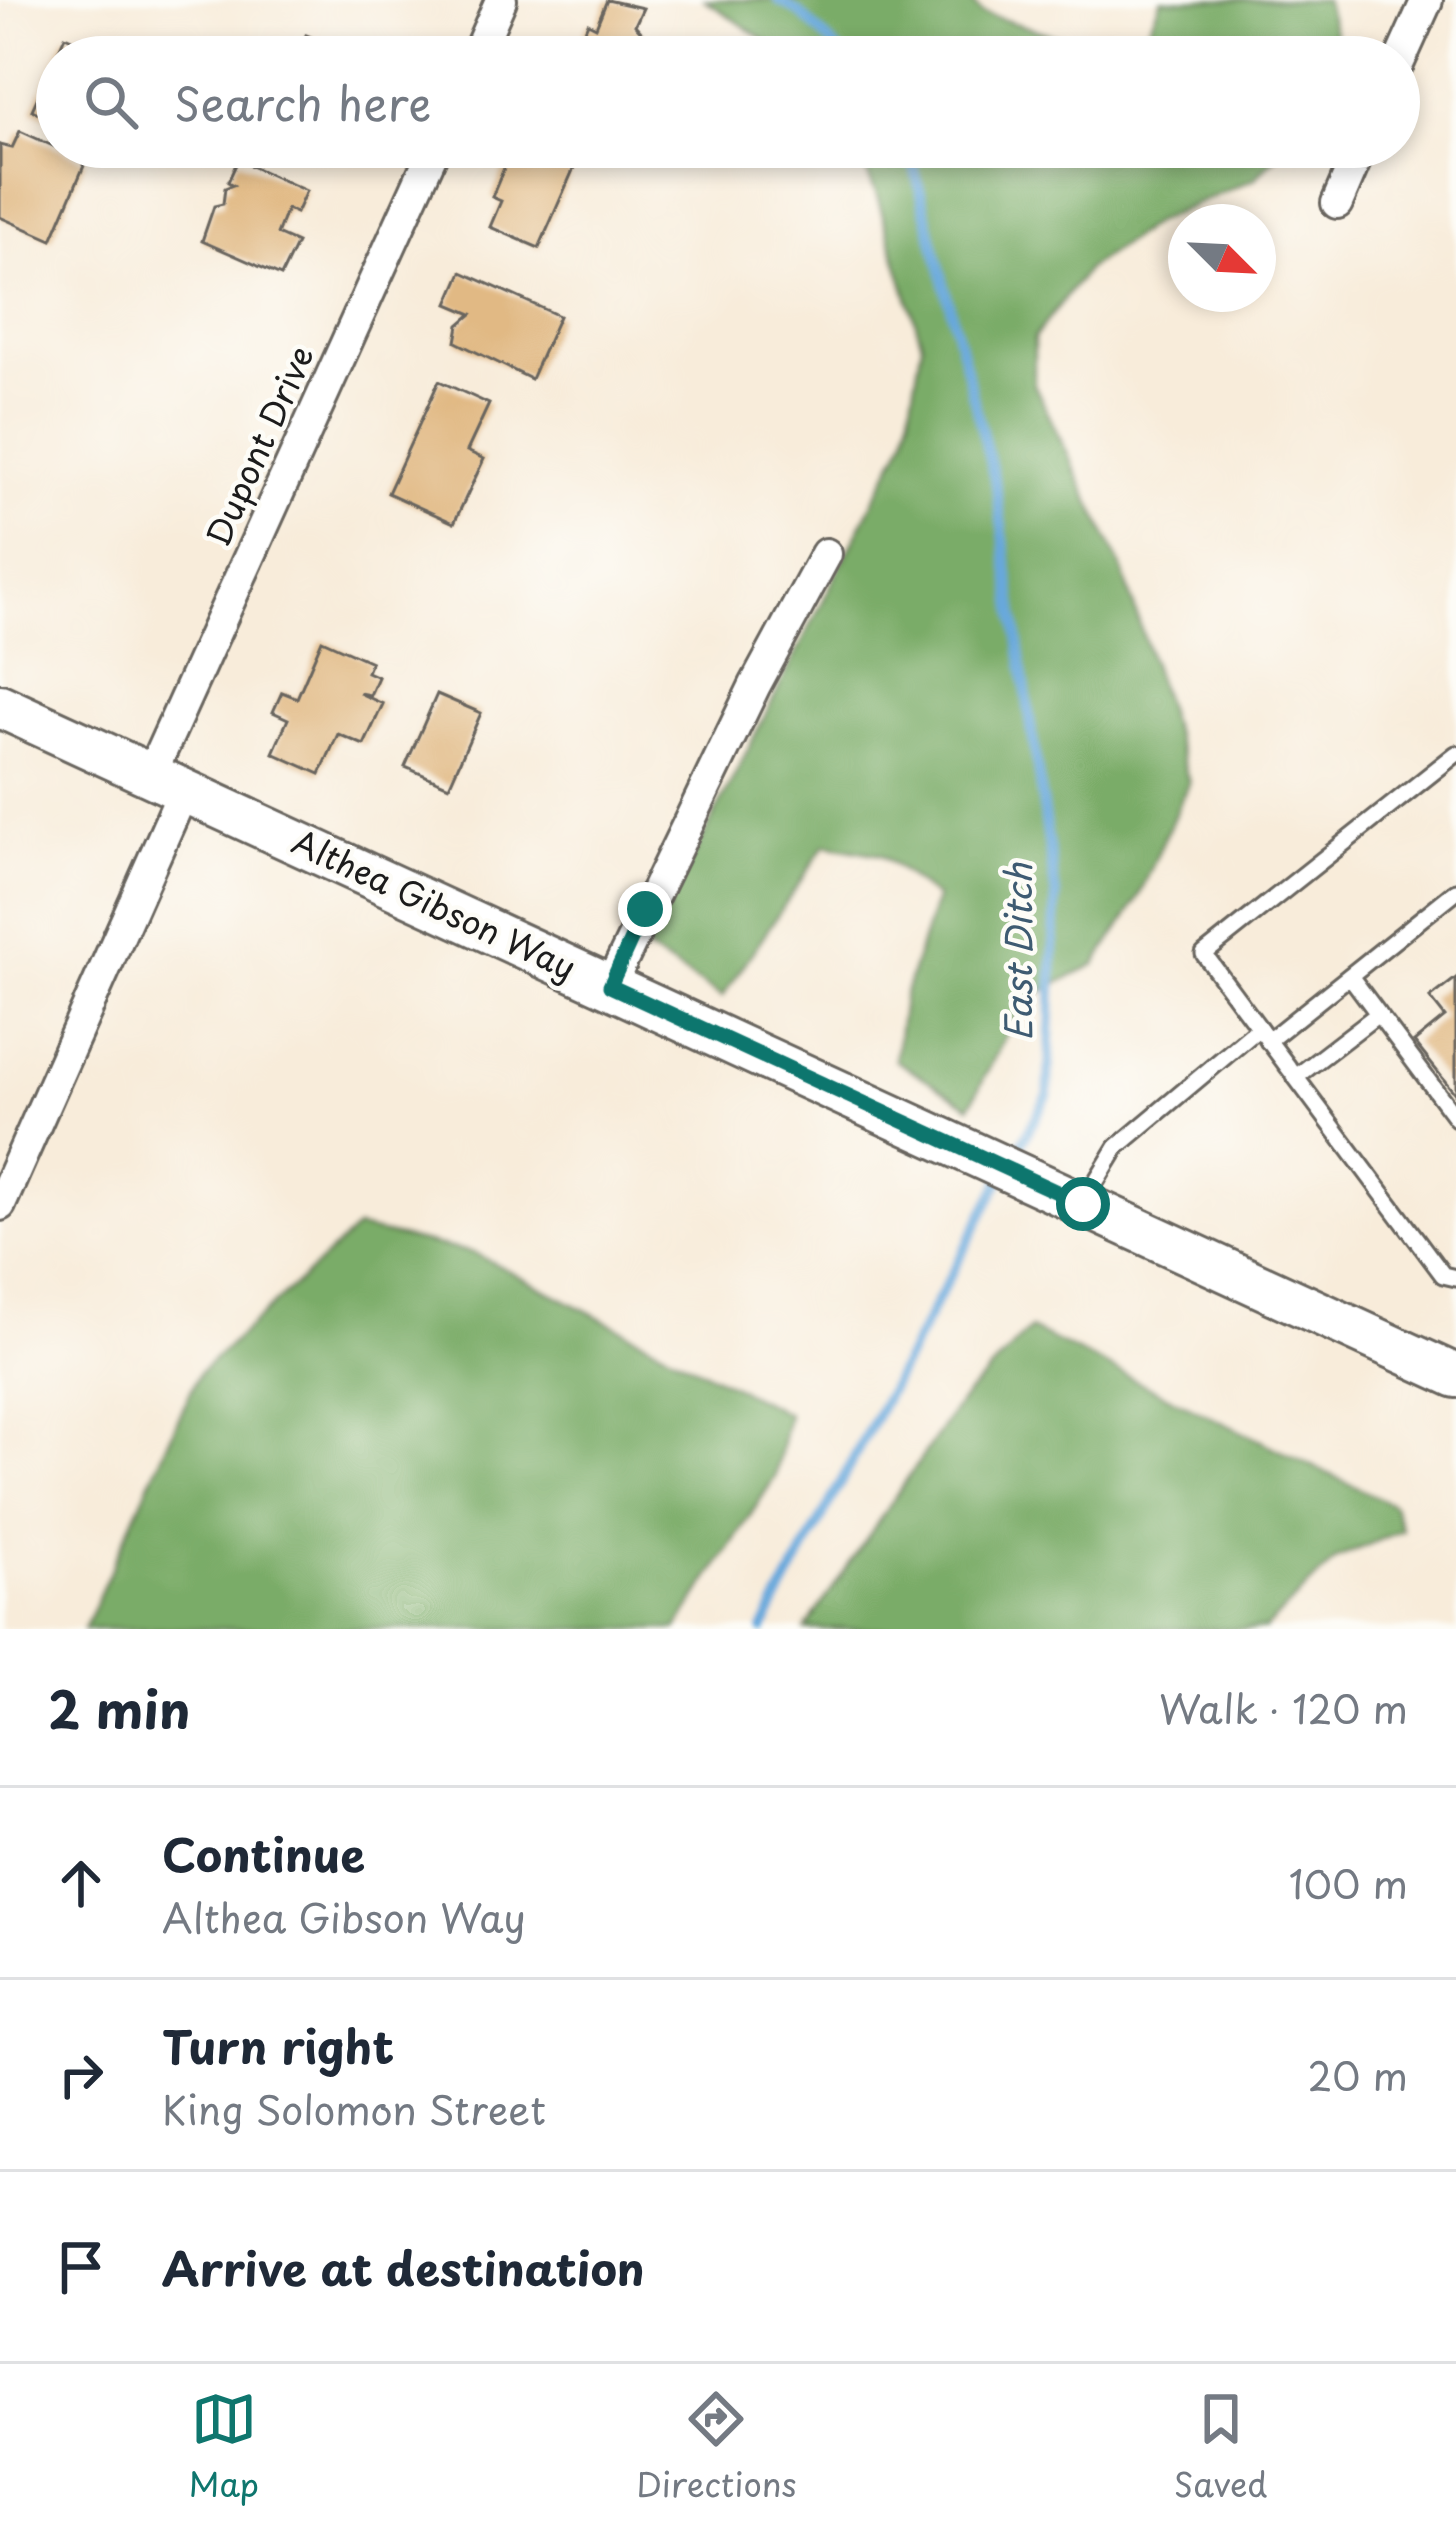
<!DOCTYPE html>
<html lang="en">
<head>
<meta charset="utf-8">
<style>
  body { margin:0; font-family:"Playpen Sans",sans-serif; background:#f2f2f3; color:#1f2937 }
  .compass { position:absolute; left:1168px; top:204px; width:108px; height:108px; border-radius:50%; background:#fff; box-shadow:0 6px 18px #0003; rotate:114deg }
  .stop { position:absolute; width:36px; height:36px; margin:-27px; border:9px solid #0f766e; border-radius:50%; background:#fff }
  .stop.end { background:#0f766e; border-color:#fff; box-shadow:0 3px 12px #0008 }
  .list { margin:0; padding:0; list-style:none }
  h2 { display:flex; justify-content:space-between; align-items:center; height:156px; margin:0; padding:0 48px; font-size:51px }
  h2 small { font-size:39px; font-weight:400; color:#747a83 }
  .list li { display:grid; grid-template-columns:78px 1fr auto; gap:36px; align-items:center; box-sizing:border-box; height:192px; padding:0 48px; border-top:3px solid #e0e1e3 }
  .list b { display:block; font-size:45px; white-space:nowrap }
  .list p { margin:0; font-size:39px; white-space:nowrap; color:#747a83 }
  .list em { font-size:39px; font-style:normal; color:#747a83 }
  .icon { flex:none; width:66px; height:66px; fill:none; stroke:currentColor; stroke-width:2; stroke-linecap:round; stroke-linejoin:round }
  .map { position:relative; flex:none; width:1456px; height:1629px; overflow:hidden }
  .search { position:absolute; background:#fff; box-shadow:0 6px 18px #0003; left:36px; right:36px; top:36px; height:132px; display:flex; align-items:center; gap:30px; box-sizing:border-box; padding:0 42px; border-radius:66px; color:#747a83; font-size:45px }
  .sheet { height:732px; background:#fff }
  nav { display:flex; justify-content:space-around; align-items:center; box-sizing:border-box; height:168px; border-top:3px solid #e0e1e3; background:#fff; font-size:33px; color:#747a83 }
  nav a { display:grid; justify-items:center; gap:6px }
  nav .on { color:#0f766e }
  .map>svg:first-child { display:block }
  .forest { fill:#7aac67; stroke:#4b6442; stroke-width:3 }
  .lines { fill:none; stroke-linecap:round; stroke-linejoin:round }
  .stream { stroke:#68a8db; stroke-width:10 }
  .building { fill:#e1b984 }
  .lane-casing { stroke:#69655e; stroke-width:21 }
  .street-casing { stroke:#69655e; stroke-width:36 }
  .secondary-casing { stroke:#69655e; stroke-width:48 }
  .lane { stroke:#fff; stroke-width:15 }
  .street { stroke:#fff; stroke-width:30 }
  .secondary { stroke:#fff; stroke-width:42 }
  .route { stroke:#0f766e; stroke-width:15 }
  .labels { text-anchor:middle; stroke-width:9; stroke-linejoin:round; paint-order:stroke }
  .street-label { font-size:33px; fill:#1c1c1c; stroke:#fdfcf7 }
  .water-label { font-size:36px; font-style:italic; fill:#3e5b72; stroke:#fdfcf7 }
</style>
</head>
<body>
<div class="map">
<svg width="1456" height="1629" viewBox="0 0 1456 1629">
  <rect width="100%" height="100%" fill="#fdfcf7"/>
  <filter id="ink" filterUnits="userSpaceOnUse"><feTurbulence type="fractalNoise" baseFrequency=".00833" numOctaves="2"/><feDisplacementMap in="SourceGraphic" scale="24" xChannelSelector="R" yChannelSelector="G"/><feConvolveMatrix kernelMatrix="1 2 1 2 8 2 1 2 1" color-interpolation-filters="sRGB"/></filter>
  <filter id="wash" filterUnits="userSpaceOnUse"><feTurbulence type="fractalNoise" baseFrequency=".004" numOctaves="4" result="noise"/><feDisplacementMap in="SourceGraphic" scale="48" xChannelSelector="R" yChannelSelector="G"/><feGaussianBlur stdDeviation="2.7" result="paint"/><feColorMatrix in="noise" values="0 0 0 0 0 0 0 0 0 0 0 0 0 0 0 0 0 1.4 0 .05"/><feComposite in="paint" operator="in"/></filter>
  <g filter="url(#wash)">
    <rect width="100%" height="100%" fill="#f8ecda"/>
    <g class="forest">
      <path d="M705 0H969L982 13 1086 45 1148 30 1161 0H1325L1335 35 1331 57H790Z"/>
      <path d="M855 147H1285L1254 179 1155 222 1087 269 1034 338V384L1122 568 1189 782 1137 901 1096 964 1024 1000 970 1106 895 1060 903 999 936 898 881 855 825 845 722 997 646 950 906 437 922 343 876 193Z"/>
      <path d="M357 1228 474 1253 788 1414 775 1477 677 1629H84L199 1373Z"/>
      <path d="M1030 1329 1393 1505 1402 1530 1336 1559 1265 1629H805L959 1403Z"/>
    </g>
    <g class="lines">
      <g class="stream">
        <path d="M778 0 800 13 845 57"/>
        <path d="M909 147 996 486 1056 896 1048 1095 1012 1160"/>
        <path d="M763 1629 1003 1176"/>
      </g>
    </g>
    <g id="blocks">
      <g class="building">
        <path d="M607 0 643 8 635 25 644 35 641 57H573L588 23 596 27Z"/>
        <path d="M306 35 358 57H297Z"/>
        <path d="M65 36 103 53 57 57V122L32 110Z"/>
        <path d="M20 131 86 161 52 240 0 217V145L12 148Z"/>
        <path d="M526 147H583L539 248 490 227 501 201 492 197 507 161 518 166Z"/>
        <path d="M238 160 306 191 296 213 287 209 277 234 297 243 281 276 202 241 214 206 223 204 225 188 233 185 228 182Z"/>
        <path d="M462 272 559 316 531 379 456 342 459 325 472 314 448 304Z"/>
        <path d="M439 381 489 404 467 451 484 459 454 523 388 493Z"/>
        <path d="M322 640 371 662 367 672 378 677 370 695 359 693 383 704 364 745 338 734 320 774 273 753 288 719 273 712 282 692 297 698Z"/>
        <path d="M437 694 481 713 449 786 405 767Z"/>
        <path d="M1456 978V1095L1414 1042 1445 1017 1430 998Z"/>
      </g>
    </g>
  </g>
  <g filter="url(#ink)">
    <use href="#blocks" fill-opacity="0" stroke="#69655e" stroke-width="3"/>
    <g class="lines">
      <defs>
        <g id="lane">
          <path d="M1456 754 1204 954 1443 1275 1456 1278"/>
          <path d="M1350 976 1456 1118"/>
          <path d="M1268 1041 1456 891"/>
          <path d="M1296 1077 1378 1014"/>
          <path d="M1084 1201 1117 1147 1259 1028"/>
        </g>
        <g id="street">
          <path d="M476 57 501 0"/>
          <path d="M1399 62 1427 0"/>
          <path d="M1337 203 1361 147"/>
          <path d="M151 774 435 147"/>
          <path d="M610 986 755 685 826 554"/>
          <path d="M0 1205 184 790"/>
        </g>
        <path id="secondary" d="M0 706 1456 1376"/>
      </defs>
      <use href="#lane" class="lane-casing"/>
      <use href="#street" class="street-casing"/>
      <use href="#secondary" class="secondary-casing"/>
      <use href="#lane" class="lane"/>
      <use href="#street" class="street"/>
      <use href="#secondary" class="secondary"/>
    </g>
  </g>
  <g class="lines" filter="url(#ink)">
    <path class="route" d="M645 909 610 986 1083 1204"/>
  </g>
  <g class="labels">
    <g class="street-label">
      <text transform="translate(260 446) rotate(-66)" y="12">Dupont Drive</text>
      <text transform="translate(434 905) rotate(25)" y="12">Althea Gibson Way</text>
    </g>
    <g class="water-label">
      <text transform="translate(1019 952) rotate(-90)" y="13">East Ditch</text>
    </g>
  </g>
</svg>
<svg class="compass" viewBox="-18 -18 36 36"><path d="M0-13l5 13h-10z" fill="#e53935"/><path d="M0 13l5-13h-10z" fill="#747a83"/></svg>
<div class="stop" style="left:1083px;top:1204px"></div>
<div class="stop end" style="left:645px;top:909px"></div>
<div class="search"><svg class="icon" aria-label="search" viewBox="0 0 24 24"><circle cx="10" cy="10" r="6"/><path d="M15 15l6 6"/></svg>Search here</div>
</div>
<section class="sheet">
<h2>2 min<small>Walk · 120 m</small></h2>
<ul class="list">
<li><svg class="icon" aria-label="ahead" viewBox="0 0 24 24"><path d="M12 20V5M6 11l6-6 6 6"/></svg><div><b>Continue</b><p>Althea Gibson Way</p></div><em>100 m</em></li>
<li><svg class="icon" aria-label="right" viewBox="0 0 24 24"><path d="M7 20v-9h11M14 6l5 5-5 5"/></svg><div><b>Turn right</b><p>King Solomon Street</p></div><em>20 m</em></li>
<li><svg class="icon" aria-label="arrive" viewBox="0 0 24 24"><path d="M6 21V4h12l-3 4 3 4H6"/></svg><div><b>Arrive at destination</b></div></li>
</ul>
</section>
<nav>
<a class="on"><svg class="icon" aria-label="map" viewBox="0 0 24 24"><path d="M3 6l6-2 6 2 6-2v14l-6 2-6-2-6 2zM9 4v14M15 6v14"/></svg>Map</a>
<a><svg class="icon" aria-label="directions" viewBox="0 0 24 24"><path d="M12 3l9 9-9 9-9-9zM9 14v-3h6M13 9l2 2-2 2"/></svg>Directions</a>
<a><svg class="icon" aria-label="saved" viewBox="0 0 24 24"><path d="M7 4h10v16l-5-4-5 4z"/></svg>Saved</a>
</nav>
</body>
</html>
